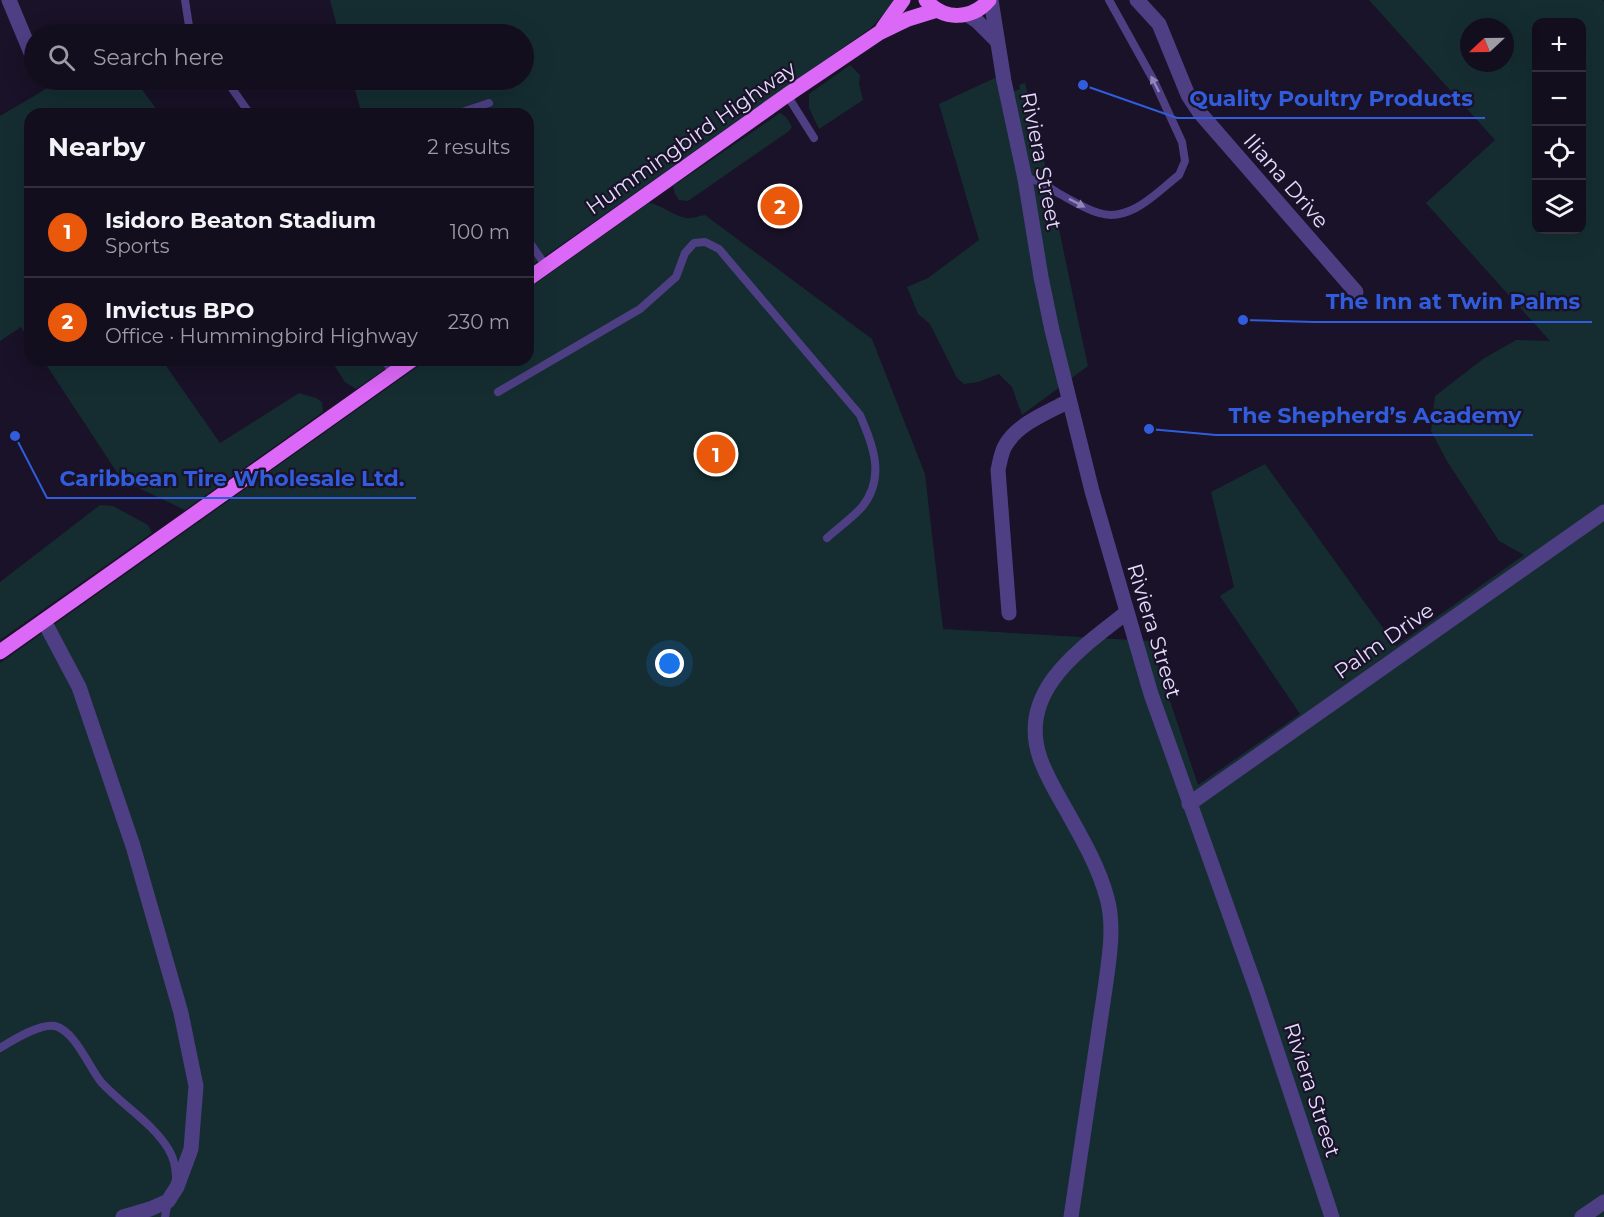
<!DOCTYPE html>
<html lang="en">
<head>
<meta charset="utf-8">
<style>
  body { margin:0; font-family:Montserrat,sans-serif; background:#201c2b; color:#f1f3f6 }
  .controls { position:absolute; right:18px; top:18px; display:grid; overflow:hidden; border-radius:12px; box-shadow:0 6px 24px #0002 }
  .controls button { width:54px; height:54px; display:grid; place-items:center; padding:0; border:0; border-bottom:2px solid #322e3c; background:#130e1e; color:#f1f3f6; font:30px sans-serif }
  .compass { position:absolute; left:1460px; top:18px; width:54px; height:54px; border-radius:50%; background:#130e1e; box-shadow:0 6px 24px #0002; rotate:248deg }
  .you { position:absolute; left:670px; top:664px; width:21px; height:21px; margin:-15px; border:4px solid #fff; border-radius:50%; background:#1a73e8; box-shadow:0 0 0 9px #1a73e833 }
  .badge { display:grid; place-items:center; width:39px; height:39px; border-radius:50%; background:#ea580c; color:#fff; font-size:20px; font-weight:700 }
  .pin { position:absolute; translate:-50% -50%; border:3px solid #fff; box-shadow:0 2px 6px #0006 }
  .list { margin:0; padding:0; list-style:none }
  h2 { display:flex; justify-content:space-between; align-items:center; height:78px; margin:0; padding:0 24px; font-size:26px }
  h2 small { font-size:20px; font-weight:400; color:#9d9ca4 }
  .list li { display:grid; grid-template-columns:39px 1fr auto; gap:18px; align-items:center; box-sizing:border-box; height:90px; padding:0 24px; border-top:2px solid #322e3c }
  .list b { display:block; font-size:22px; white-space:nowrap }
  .list p { margin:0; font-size:20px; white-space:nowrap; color:#9d9ca4 }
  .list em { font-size:20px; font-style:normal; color:#9d9ca4 }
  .icon { flex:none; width:33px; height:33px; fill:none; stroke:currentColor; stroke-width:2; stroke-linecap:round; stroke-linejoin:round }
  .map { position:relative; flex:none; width:1604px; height:1217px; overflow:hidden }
  .search { position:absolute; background:#130e1e; box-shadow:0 6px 24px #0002; left:24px; top:24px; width:510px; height:66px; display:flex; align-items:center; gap:15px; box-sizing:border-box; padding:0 21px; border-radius:33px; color:#9d9ca4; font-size:22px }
  .panel { position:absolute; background:#130e1e; box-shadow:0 6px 24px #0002; left:24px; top:108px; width:510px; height:258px; border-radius:18px }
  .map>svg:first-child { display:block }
  .green { fill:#152d31; fill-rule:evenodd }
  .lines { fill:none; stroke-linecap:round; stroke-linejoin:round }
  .service { stroke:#4e3f84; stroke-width:8 }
  .minor { stroke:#4e3f84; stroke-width:15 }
  .primary { stroke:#db68f6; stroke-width:15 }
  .oneway { fill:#9285ba }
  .labels { text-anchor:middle; stroke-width:4.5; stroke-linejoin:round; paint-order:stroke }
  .street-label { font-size:21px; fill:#e5dafd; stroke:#191228 }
  .leader { fill:none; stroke:#315cdc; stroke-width:2 }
  .callout-dot { fill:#315cdc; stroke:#191228; stroke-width:2 }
  .callout-label { font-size:22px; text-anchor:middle; font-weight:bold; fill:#315cdc; stroke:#191228; stroke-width:4.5; stroke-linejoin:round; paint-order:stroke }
</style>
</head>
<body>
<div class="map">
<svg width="1604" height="1217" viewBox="0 0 1604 1217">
  <rect width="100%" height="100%" fill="#191228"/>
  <g class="green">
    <path d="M330 0H893L890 7 871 28 528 268V114H362L352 80H524V34H339Z"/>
    <path d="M1369 0H1603L1604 2V1217H0V663L427 360H528V289L649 203C662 205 672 215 686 218 691 219 699 216 705 215L872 339 925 474 943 629 1150 641 1198 785 1300 714 1220 596 1234 587 1211 492 1265 464 1396 646 1524 555 1499 541 1447 461 1431 431 1435 396 1483 359 1516 340 1550 341 1426 203 1495 140ZM1536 22H1582V230H1536ZM1469 27H1505V63H1469Z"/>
    <path d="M850 65 860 75 859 84 863 100 819 129 809 108V94Z"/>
    <path d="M999 76 1005 95 1020 89 1019 85 1025 83C1050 176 1067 272 1088 366L1022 415 1012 387 999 374 978 382 964 384 957 378 930 324 918 314 907 287 928 278 979 240 939 104Z"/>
    <path d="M61 80H135L160 114H30V341L21 327 0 341V116Z"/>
    <path d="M780 113 786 117 792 127 789 131 688 201 679 200 675 194 673 186Z"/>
    <path d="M43 360H162L220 443 299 393 316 398 322 402 323 412 185 510 122 480Z"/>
    <path d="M331 360H398L356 389 345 382Z"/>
    <path d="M100 505 113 506 148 525 152 533 0 640V582Z"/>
  </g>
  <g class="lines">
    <g class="service">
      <path d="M185 0 189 26 195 34"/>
      <path d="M226 80 250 114"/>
      <path d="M787 95 814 138"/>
      <path d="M456 114 489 103"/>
      <path d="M1025 179C1039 178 1046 186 1058 193 1071 200 1085 209 1099 213 1130 223 1157 192 1179 175L1185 161 1182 142 1154 81 1109 0"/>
      <path d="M528 240 546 266"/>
      <path d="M385 360 393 374"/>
      <path d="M498 392 640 309 676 277 685 253 694 243 705 242 719 249 860 415C873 446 886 477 862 507 852 518 838 528 827 538"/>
      <path d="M0 1048C13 1040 40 1023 55 1026 75 1031 89 1067 101 1082 123 1106 152 1122 169 1150 174 1159 176 1167 176 1177"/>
      <path d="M165 1217 168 1201"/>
    </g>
    <g class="minor">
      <path d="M9 0 34 60"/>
      <path d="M991 0 1004 81 1025 179 1041 277 1052 330 1092 491 1151 694 1257 991 1332 1217"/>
      <path d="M1137 0 1159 24 1188 95 1200 113 1356 292"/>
      <path d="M968 15 977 21 997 41"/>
      <path d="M1009 613 998 470C1000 462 1001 453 1005 446 1017 424 1048 412 1069 401"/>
      <path d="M44 621 79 687 133 846 181 1013 196 1086 191 1149 177 1187 168 1201 150 1209 123 1217"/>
      <path d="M1189 804 1604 512"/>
      <path d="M1071 1217 1105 989C1109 960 1115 926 1107 898 1099 868 1084 842 1069 815 1059 797 1047 778 1040 758 1017 691 1080 649 1126 613"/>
      <path d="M1582 1217 1604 1202"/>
    </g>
    <g class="primary">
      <path d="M926 0C943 21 972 20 989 0"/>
      <path d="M883 28 903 0"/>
      <path d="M528 279 787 95 879 33 908 19 937 10"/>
      <path d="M0 652 412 360"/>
    </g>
  </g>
  <defs><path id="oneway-solid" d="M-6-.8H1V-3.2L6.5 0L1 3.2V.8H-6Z" transform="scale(1.5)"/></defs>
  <g class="oneway">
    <use href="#oneway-solid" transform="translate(1155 84) rotate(-117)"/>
    <use href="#oneway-solid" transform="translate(1077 203) rotate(27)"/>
  </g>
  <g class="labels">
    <g class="street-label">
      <text transform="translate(691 138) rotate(-35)" y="7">Hummingbird Highway</text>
      <text transform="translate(1041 161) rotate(79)" y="7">Riviera Street</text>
      <text transform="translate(1286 181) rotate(49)" y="7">Iliana Drive</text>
      <text transform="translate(1154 631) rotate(73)" y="7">Riviera Street</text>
      <text transform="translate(1384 641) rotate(-35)" y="7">Palm Drive</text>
      <text transform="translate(1312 1090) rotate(72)" y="7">Riviera Street</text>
    </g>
  </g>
  <path class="leader" d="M1083 85L1177 118H1485M1243 320L1314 322H1592M1149 429L1216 435H1533M15 436L47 498H416"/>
  <g class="callout-dot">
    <circle cx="1083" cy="85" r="6"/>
    <circle cx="1243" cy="320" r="6"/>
    <circle cx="1149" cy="429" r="6"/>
    <circle cx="15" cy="436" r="6"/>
  </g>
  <g class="callout-label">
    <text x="1331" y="106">Quality Poultry Products</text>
    <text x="1453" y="309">The Inn at Twin Palms</text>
    <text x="1375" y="423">The Shepherd’s Academy</text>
    <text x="232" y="486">Caribbean Tire Wholesale Ltd.</text>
  </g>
</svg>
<div class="controls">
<button>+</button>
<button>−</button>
<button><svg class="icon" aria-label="locate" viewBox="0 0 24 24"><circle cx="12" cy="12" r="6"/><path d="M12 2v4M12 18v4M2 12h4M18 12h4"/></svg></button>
<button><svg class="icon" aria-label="layers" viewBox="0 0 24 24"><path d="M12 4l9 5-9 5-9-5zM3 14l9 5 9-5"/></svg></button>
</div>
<svg class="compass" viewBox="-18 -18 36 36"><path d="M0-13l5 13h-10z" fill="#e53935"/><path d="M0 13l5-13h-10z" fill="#9d9ca4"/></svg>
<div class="you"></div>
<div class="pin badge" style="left:716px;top:454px">1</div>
<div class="pin badge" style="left:780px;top:206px">2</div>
<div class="search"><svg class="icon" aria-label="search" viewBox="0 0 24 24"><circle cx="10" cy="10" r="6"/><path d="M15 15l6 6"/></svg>Search here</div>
<section class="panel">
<h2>Nearby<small>2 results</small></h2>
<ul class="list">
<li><span class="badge">1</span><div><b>Isidoro Beaton Stadium</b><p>Sports</p></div><em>100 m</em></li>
<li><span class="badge">2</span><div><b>Invictus BPO</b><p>Office · Hummingbird Highway</p></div><em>230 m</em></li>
</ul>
</section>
</div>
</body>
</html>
